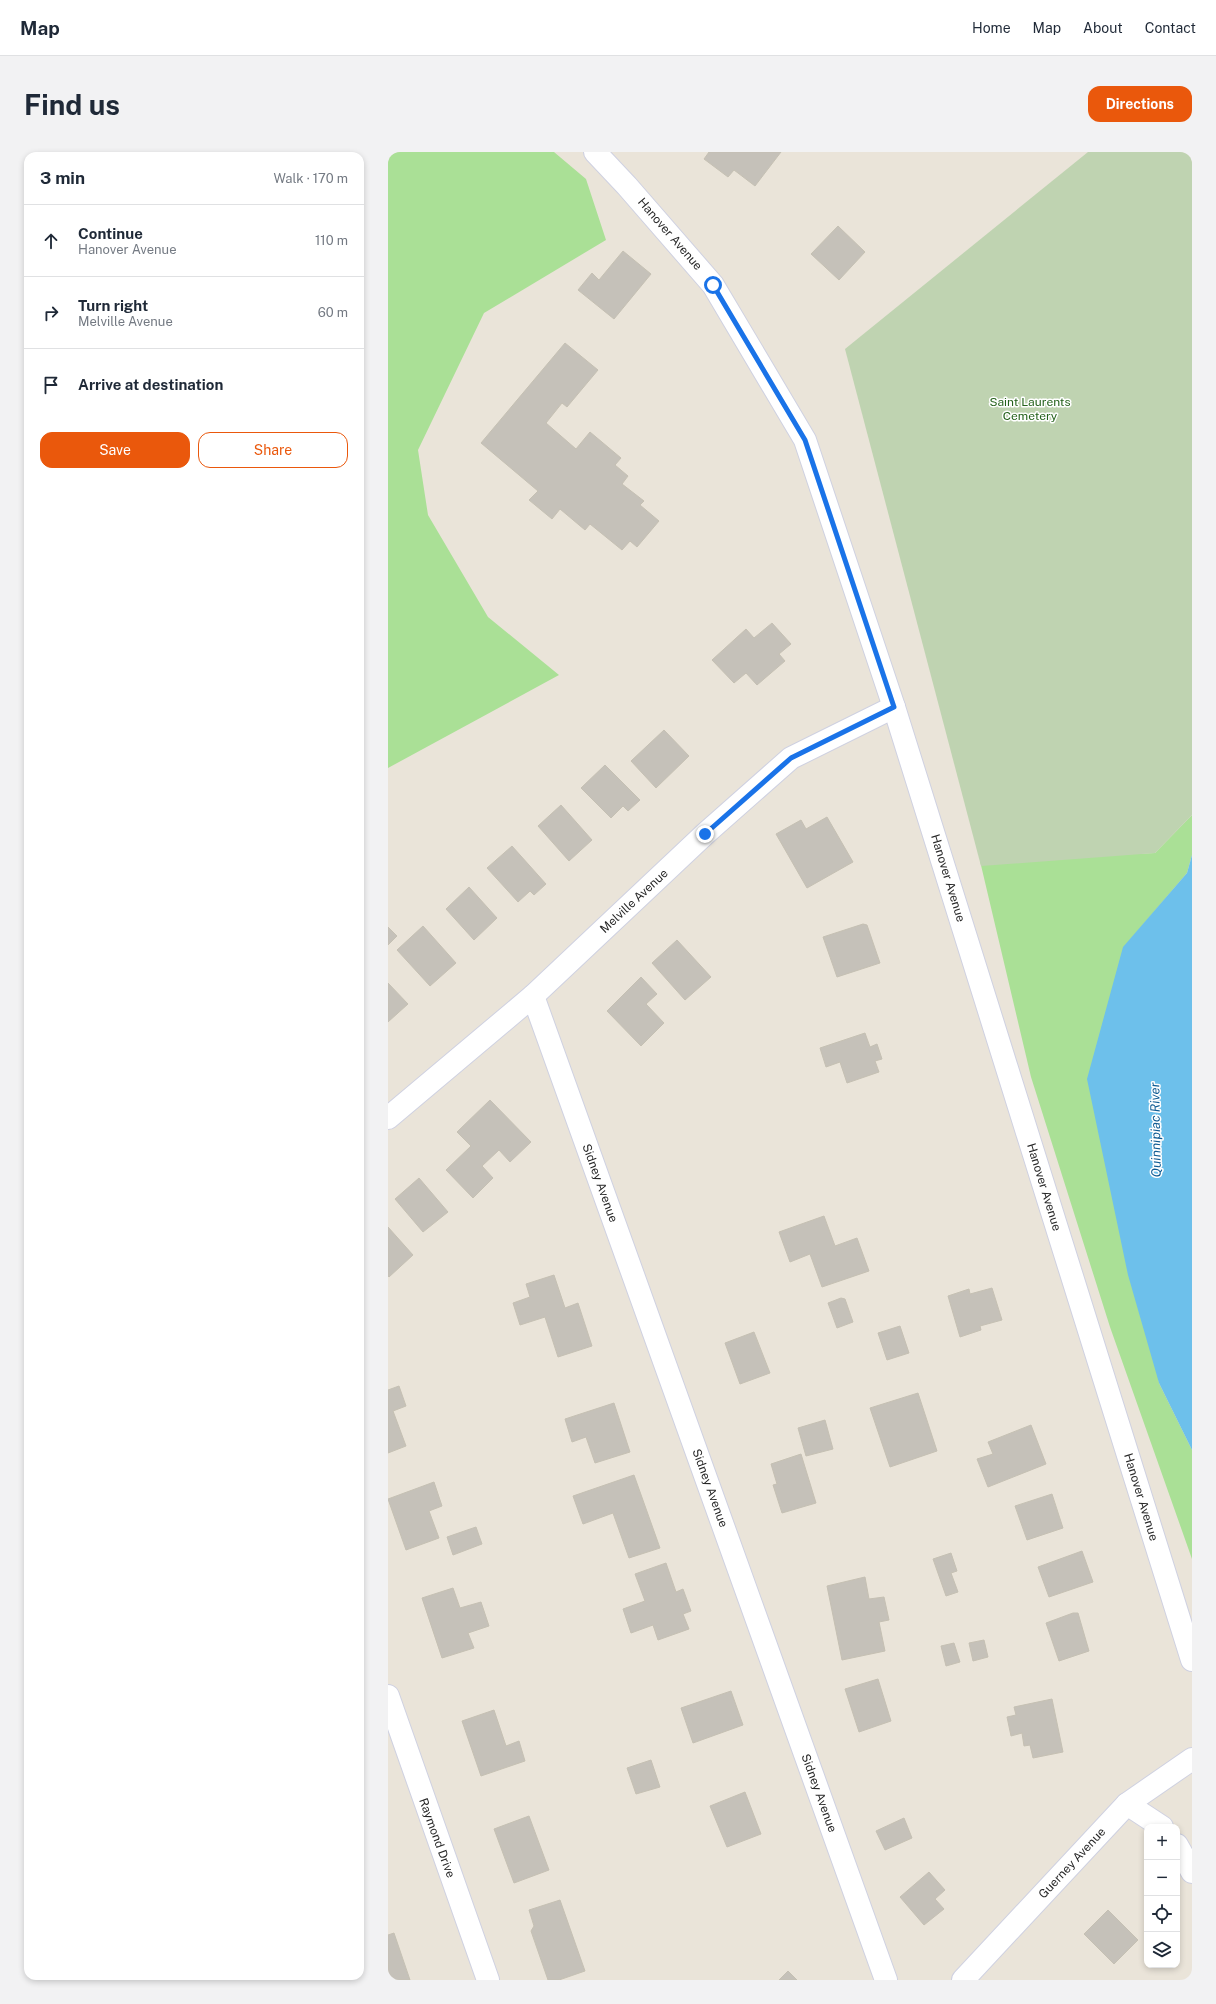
<!DOCTYPE html>
<html lang="en">
<head>
<meta charset="utf-8">
<style>
  body { margin:0; font-family:"Public Sans",sans-serif; background:#f2f2f3; color:#1f2937 }
  .controls { position:absolute; right:12px; bottom:12px; display:grid; overflow:hidden; border-radius:8px; box-shadow:0 2px 6px #0003 }
  .controls button { width:36px; height:36px; display:grid; place-items:center; padding:0; border:0; border-bottom:1px solid #e0e1e3; background:#fff; color:#1f2937; font:20px sans-serif }
  .stop { position:absolute; width:12px; height:12px; margin:-9px; border:3px solid #1a73e8; border-radius:50%; background:#fff }
  .stop.end { background:#1a73e8; border-color:#fff; box-shadow:0 1px 4px #0008 }
  .list { margin:0; padding:0; list-style:none }
  h2 { display:flex; justify-content:space-between; align-items:center; height:52px; margin:0; padding:0 16px; font-size:17px }
  h2 small { font-size:13px; font-weight:400; color:#747a83 }
  .list li { display:grid; grid-template-columns:26px 1fr auto; gap:12px; align-items:center; box-sizing:border-box; height:72px; padding:0 16px; border-top:1px solid #e0e1e3 }
  .list b { display:block; font-size:15px; white-space:nowrap }
  .list p { margin:0; font-size:13px; white-space:nowrap; color:#747a83 }
  .list em { font-size:13px; font-style:normal; color:#747a83 }
  .actions { display:flex; gap:8px; padding:12px 16px }
  .actions a { flex:1; padding:9px 0; border:1px solid #ea580c; border-radius:12px; text-align:center; font-size:14px; color:#ea580c }
  .actions .main { background:#ea580c; color:#fff }
  .icon { flex:none; width:22px; height:22px; fill:none; stroke:currentColor; stroke-width:2; stroke-linecap:round; stroke-linejoin:round }
  .map { position:relative; flex:none; width:804px; height:1828px; overflow:hidden; border-radius:12px }
  header { display:flex; align-items:center; gap:24px; box-sizing:border-box; height:56px; padding:0 20px; background:#fff; border-bottom:1px solid #e0e1e3 }
  header strong { font-size:19px }
  nav { display:flex; gap:22px; margin-inline-start:auto; font-size:14px }
  .intro { display:flex; align-items:center; justify-content:space-between; box-sizing:border-box; height:96px; padding:0 24px }
  h1 { margin:0; font-size:28px }
  .button { padding:10px 18px; border-radius:12px; background:#ea580c; color:#fff; font-size:14px; font-weight:700 }
  main { display:flex; gap:24px; padding:0 24px }
  aside { flex:1; background:#fff; border-radius:12px; box-shadow:0 2px 6px #0003 }
  .map>svg:first-child { display:block }
  .green { fill:#aae096 }
  .cemetery { fill:#bfd3b1 }
  .water { fill:#6dc0eb }
  .building { fill:#c5c1b9; stroke:#c5c0b3 }
  .lines { fill:none; stroke-linecap:round; stroke-linejoin:round }
  .street-casing { stroke:#cfd1e1; stroke-width:24 }
  .secondary-casing { stroke:#cfd1e1; stroke-width:24 }
  .street { stroke:#fff; stroke-width:22 }
  .secondary { stroke:#fff; stroke-width:22 }
  .route { stroke:#1a73e8; stroke-width:5 }
  .labels { text-anchor:middle; stroke-width:3; stroke-linejoin:round; paint-order:stroke }
  .street-label { font-size:12px; fill:#282828; stroke:#fff }
  .park-label { font-size:12px; fill:#24611b; stroke:#fff }
  .water-label { font-size:13px; font-style:italic; fill:#105c93; stroke:#fff }
</style>
</head>
<body>
<header>
<strong>Map</strong>
<nav><a>Home</a><a>Map</a><a>About</a><a>Contact</a></nav>
</header>
<div class="intro"><h1>Find us</h1><a class="button">Directions</a></div>
<main>
<aside>
<h2>3 min<small>Walk · 170 m</small></h2>
<ul class="list">
<li><svg class="icon" aria-label="ahead" viewBox="0 0 24 24"><path d="M12 20V5M6 11l6-6 6 6"/></svg><div><b>Continue</b><p>Hanover Avenue</p></div><em>110 m</em></li>
<li><svg class="icon" aria-label="right" viewBox="0 0 24 24"><path d="M7 20v-9h11M14 6l5 5-5 5"/></svg><div><b>Turn right</b><p>Melville Avenue</p></div><em>60 m</em></li>
<li><svg class="icon" aria-label="arrive" viewBox="0 0 24 24"><path d="M6 21V4h12l-3 4 3 4H6"/></svg><div><b>Arrive at destination</b></div></li>
</ul>
<div class="actions"><a class="main">Save</a><a>Share</a></div>
</aside>
<div class="map">
<svg width="804" height="1828" viewBox="0 0 804 1828">
  <rect width="100%" height="100%" fill="#eae4d9"/>
  <g class="green">
    <path d="M0 0H166L198 27 218 88 96 161 30 298 40 363 100 465 171 523 0 616Z"/>
    <path d="M804 663V703L799 721 735 796 771 1231 804 1298V1407L722 1175 643 925 592 709 767 701Z"/>
  </g>
  <path class="cemetery" d="M700 0H804V663L767 701 593 714 457 197Z"/>
  <path class="water" d="M804 703V1298L771 1231 740 1123 699 927 735 795 799 721Z"/>
  <g class="building">
    <path d="M321 0H393L367 34 346 18 340 25 316 7Z"/>
    <path d="M450 74 477 100 451 128 423 102Z"/>
    <path d="M235 99 263 122 226 167 190 138 204 121 211 128Z"/>
    <path d="M177 191 210 218 179 255 174 251 158 271 188 297 202 280 233 306 227 313 240 324 234 332 256 349 252 353 271 369 249 395 242 389 234 398 202 372 197 378 172 357 164 367 141 348 150 339 93 291Z"/>
    <path d="M384 471 403 492 391 502 397 509 369 533 358 521 346 531 324 508 358 477 366 486Z"/>
    <path d="M276 578 301 604 268 636 243 609Z"/>
    <path d="M217 613 252 648 240 659 235 654 223 666 193 636Z"/>
    <path d="M173 653 204 688 181 709 150 674Z"/>
    <path d="M439 665 465 710 419 736 388 682 413 668 418 677Z"/>
    <path d="M124 694 158 732 146 743 142 739 130 750 99 716Z"/>
    <path d="M81 735 109 766 86 788 58 757Z"/>
    <path d="M475 772 479 773 492 811 449 825 435 785Z"/>
    <path d="M35 774 68 811 42 834 9 798Z"/>
    <path d="M0 775 9 784 0 793Z"/>
    <path d="M289 788 323 825 297 848 264 811Z"/>
    <path d="M253 825 269 842 258 852 276 871 253 894 219 859Z"/>
    <path d="M0 831 20 852 0 870Z"/>
    <path d="M477 881 482 895 489 892 494 907 487 909 491 920 459 931 452 910 438 915 432 896Z"/>
    <path d="M102 948 143 990 122 1010 111 998 94 1014 105 1026 85 1046 58 1018 83 994 69 980Z"/>
    <path d="M31 1026 60 1060 35 1080 7 1047Z"/>
    <path d="M436 1064 447 1094 469 1086 481 1119 434 1135 422 1102 402 1110 391 1080Z"/>
    <path d="M0 1075 25 1103 1 1125 0 1124Z"/>
    <path d="M166 1123 177 1156 190 1151 204 1194 170 1205 157 1165 132 1173 125 1151 142 1145 138 1132Z"/>
    <path d="M604 1136 614 1168 592 1174 593 1178 572 1185 560 1144 581 1137 582 1142Z"/>
    <path d="M453 1146 457 1147 465 1170 449 1176 440 1151Z"/>
    <path d="M512 1174 521 1201 499 1208 490 1181Z"/>
    <path d="M366 1180 382 1221 352 1232 337 1191Z"/>
    <path d="M11 1234 18 1254 5 1259 18 1294 0 1301V1238Z"/>
    <path d="M530 1241 549 1299 502 1315 482 1256Z"/>
    <path d="M226 1251 242 1300 207 1311 198 1285 184 1290 177 1267Z"/>
    <path d="M437 1268 445 1297 418 1304 410 1276Z"/>
    <path d="M643 1273 658 1312 600 1335 589 1307 605 1302 600 1290Z"/>
    <path d="M413 1302 428 1351 394 1361 385 1333 389 1332 383 1312Z"/>
    <path d="M246 1323 272 1396 241 1406 225 1361 195 1372 185 1344Z"/>
    <path d="M46 1330 54 1354 41 1359 51 1386 18 1398 0 1347Z"/>
    <path d="M664 1342 675 1376 639 1388 627 1354Z"/>
    <path d="M88 1375 94 1392 65 1403 59 1385Z"/>
    <path d="M694 1399 705 1430 661 1445 650 1415Z"/>
    <path d="M563 1401 569 1419 563 1421 570 1440 558 1444 545 1407Z"/>
    <path d="M278 1411 288 1440 295 1437 303 1459 295 1462 301 1477 270 1488 265 1473 243 1481 235 1457 257 1449 247 1422Z"/>
    <path d="M477 1425 481 1447 496 1445 501 1468 491 1470 497 1499 454 1508 439 1434Z"/>
    <path d="M65 1436 72 1456 93 1450 101 1474 80 1481 86 1496 54 1506 34 1446Z"/>
    <path d="M685 1461H690L701 1499 671 1509 658 1471Z"/>
    <path d="M596 1488 600 1505 585 1509 581 1491Z"/>
    <path d="M566 1491 572 1510 558 1514 553 1494Z"/>
    <path d="M490 1527 503 1569 471 1580 457 1537Z"/>
    <path d="M343 1539 355 1573 305 1591 293 1556Z"/>
    <path d="M664 1547 675 1600 645 1606 642 1593 636 1594 634 1581 623 1584 619 1565 628 1563 626 1555Z"/>
    <path d="M106 1558 118 1594 131 1589 137 1609 93 1624 74 1569Z"/>
    <path d="M263 1608 272 1635 248 1642 239 1616Z"/>
    <path d="M357 1640 373 1682 339 1695 322 1654Z"/>
    <path d="M141 1664 161 1718 126 1731 106 1677Z"/>
    <path d="M516 1666 524 1686 497 1698 488 1679Z"/>
    <path d="M541 1720 557 1738 547 1747 556 1757 536 1773 512 1745Z"/>
    <path d="M172 1748 197 1819 171 1828H160L143 1779 146 1774 141 1758Z"/>
    <path d="M720 1758 750 1788 726 1812 696 1782Z"/>
    <path d="M6 1781 22 1828H0V1783Z"/>
    <path d="M400 1819 409 1828H391Z"/>
  </g>
  <g class="lines">
    <defs>
      <g id="street">
        <path d="M145 844 498 1828"/>
        <path d="M0 966 145 844 317 682 403 606 506 555"/>
        <path d="M0 1544 100 1828"/>
        <path d="M739 1652 774 1675"/>
        <path d="M789 1693 804 1720"/>
        <path d="M575 1828 739 1652 804 1607"/>
      </g>
      <path id="secondary" d="M207 0 239 34 325 133 417 288 506 555 804 1508"/>
    </defs>
    <use href="#street" class="street-casing"/>
    <use href="#secondary" class="secondary-casing"/>
    <use href="#street" class="street"/>
    <use href="#secondary" class="secondary"/>
  </g>
  <g class="lines">
    <path class="route" d="M317 682 403 606 506 555 417 288 325 133"/>
  </g>
  <g class="labels">
    <g class="street-label">
      <text transform="translate(282 82) rotate(49)" y="4">Hanover Avenue</text>
      <text transform="translate(560 726) rotate(73)" y="4">Hanover Avenue</text>
      <text transform="translate(246 749) rotate(-43)" y="4">Melville Avenue</text>
      <text transform="translate(212 1031) rotate(70)" y="4">Sidney Avenue</text>
      <text transform="translate(656 1035) rotate(73)" y="4">Hanover Avenue</text>
      <text transform="translate(322 1336) rotate(70)" y="4">Sidney Avenue</text>
      <text transform="translate(753 1345) rotate(73)" y="4">Hanover Avenue</text>
      <text transform="translate(431 1641) rotate(70)" y="4">Sidney Avenue</text>
      <text transform="translate(49 1686) rotate(70)" y="4">Raymond Drive</text>
      <text transform="translate(684 1711) rotate(-47)" y="4">Guerney Avenue</text>
    </g>
    <g class="park-label">
      <text x="642" y="254">Saint Laurents<tspan x="642" dy="14">Cemetery</tspan></text>
    </g>
    <g class="water-label">
      <text transform="translate(767 978) rotate(-91)" y="5">Quinnipiac River</text>
    </g>
  </g>
</svg>
<div class="controls">
<button>+</button>
<button>−</button>
<button><svg class="icon" aria-label="locate" viewBox="0 0 24 24"><circle cx="12" cy="12" r="6"/><path d="M12 2v4M12 18v4M2 12h4M18 12h4"/></svg></button>
<button><svg class="icon" aria-label="layers" viewBox="0 0 24 24"><path d="M12 4l9 5-9 5-9-5zM3 14l9 5 9-5"/></svg></button>
</div>
<div class="stop" style="left:325px;top:133px"></div>
<div class="stop end" style="left:317px;top:682px"></div>
</div>
</main>
</body>
</html>
